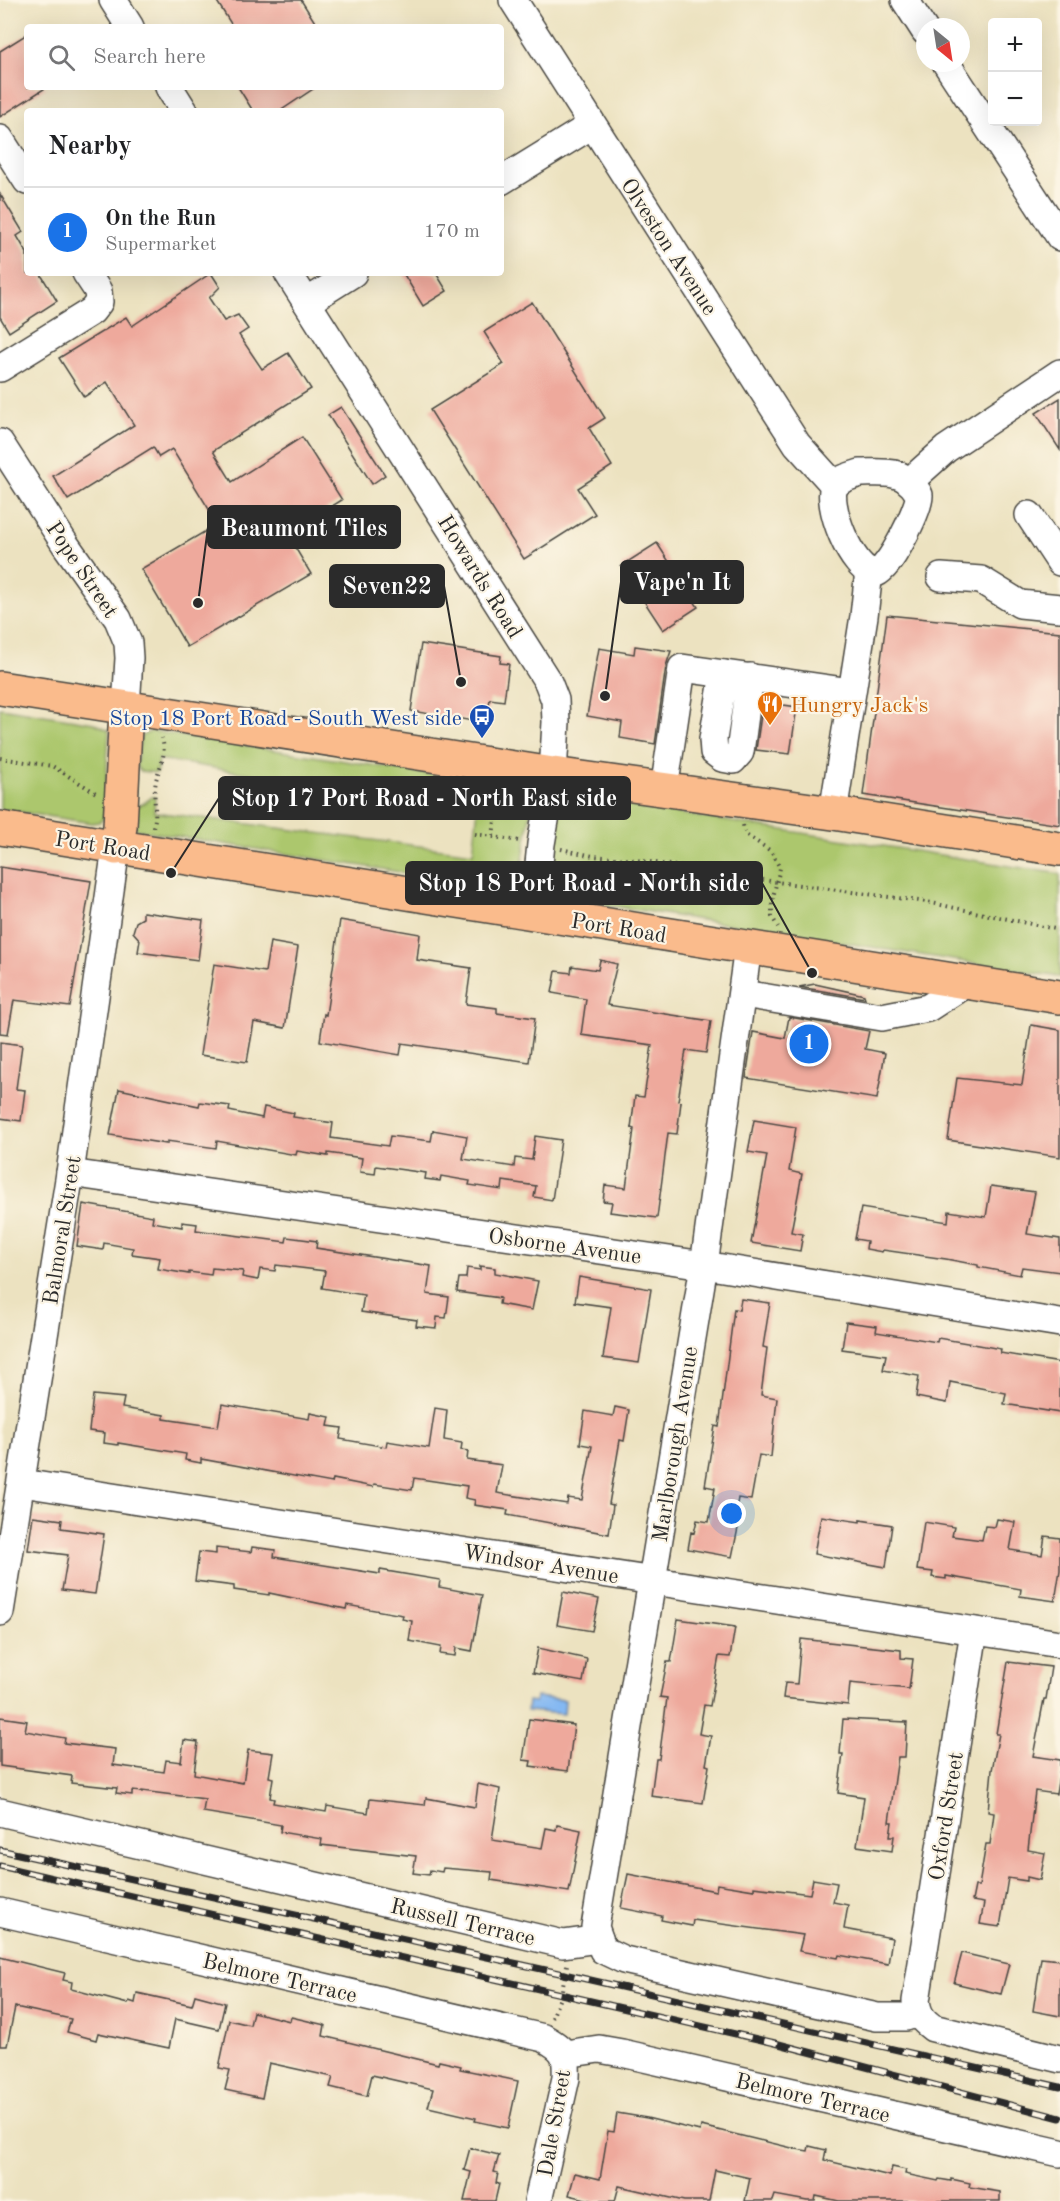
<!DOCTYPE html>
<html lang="en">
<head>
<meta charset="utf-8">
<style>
  body { margin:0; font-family:"Old Standard TT",serif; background:#f6f6f6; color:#202124 }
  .controls { position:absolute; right:18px; top:18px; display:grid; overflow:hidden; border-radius:6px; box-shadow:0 6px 24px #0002 }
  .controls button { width:54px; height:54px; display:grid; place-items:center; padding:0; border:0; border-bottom:2px solid #e0e0e0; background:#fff; color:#202124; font:30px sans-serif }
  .compass { position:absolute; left:916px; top:18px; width:54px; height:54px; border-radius:50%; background:#fff; box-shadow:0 6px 24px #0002; rotate:150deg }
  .you { position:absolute; left:732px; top:1514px; width:21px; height:21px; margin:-15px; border:4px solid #fff; border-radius:50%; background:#1a73e8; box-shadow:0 0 0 9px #1a73e833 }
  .badge { display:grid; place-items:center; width:39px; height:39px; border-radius:50%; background:#1a73e8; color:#fff; font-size:20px; font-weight:700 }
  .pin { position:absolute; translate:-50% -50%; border:3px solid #fff; box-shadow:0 2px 6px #0006 }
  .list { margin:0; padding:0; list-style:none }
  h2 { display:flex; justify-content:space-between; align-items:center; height:78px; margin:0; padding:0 24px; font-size:26px }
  h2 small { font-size:20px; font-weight:400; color:#757577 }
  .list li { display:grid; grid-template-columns:39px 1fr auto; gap:18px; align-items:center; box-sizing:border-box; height:90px; padding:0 24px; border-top:2px solid #e0e0e0 }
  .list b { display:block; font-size:22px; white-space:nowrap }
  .list p { margin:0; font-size:20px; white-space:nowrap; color:#757577 }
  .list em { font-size:20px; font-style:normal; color:#757577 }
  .icon { flex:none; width:33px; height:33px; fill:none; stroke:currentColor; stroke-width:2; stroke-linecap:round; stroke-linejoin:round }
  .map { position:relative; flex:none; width:1060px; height:2201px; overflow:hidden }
  .search { position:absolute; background:#fff; box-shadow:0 6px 24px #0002; left:24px; top:24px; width:480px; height:66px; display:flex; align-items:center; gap:15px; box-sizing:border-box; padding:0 21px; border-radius:6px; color:#757577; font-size:22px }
  .panel { position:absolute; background:#fff; box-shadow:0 6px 24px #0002; left:24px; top:108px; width:480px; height:168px; border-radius:6px }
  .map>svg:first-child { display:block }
  .green { fill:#acc76d; stroke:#6c794c; stroke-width:1.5 }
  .water { fill:#84b8f2; stroke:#58728e; stroke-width:1.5 }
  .building { fill:#eea99c }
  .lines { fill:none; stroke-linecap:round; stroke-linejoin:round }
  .minor-casing { stroke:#484641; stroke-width:30 }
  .highway-casing { stroke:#484641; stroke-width:36 }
  .path { stroke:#484641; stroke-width:4; stroke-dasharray:1.5 4.5; stroke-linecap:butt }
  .minor { stroke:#fff; stroke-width:27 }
  .highway { stroke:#fabb8c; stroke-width:33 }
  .rail-casing { stroke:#2b2b2b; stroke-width:7 }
  .rail { stroke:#fcf5e5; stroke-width:4.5; stroke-dasharray:14; stroke-linecap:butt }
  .labels { text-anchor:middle; stroke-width:4.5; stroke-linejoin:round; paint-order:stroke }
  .street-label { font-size:22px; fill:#2b2b2b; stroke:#fcf5e5 }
  .food-label { font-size:22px; fill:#c56008; stroke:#fcf5e5; text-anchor:start }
  .transit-label { font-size:22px; fill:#164399; stroke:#fcf5e5; text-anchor:end }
  .leader { fill:none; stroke:#2b2b2b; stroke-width:2 }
  .callout-dot { fill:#2b2b2b; stroke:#fcf5e5; stroke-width:2 }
  .callout { fill:#2b2b2b; stroke:#2b2b2b; stroke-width:2 }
  .callout-label { font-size:24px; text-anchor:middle; font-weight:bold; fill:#fff }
</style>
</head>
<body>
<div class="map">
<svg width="1060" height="2201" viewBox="0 0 1060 2201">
  <rect width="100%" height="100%" fill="#fcf5e5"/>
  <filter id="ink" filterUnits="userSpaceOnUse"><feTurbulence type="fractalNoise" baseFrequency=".0167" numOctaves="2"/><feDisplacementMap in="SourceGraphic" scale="12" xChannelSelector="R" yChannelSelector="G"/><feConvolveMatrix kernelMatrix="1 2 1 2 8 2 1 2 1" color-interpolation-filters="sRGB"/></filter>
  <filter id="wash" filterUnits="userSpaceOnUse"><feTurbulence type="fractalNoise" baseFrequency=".008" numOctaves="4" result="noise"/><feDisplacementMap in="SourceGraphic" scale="24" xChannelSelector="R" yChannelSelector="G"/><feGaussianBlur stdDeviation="1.35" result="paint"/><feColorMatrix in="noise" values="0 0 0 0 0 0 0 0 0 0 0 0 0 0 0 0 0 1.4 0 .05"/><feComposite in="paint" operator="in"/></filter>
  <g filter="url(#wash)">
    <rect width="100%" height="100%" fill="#ece2c0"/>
    <g class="green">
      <path d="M0 708 94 723 109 730 104 818 99 822 92 823 0 809Z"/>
      <path d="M152 731 519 788 528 794 532 802 520 878 515 886 505 889 138 830 135 827V807L143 804 152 797H155L154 812 473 853 478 808 263 776 159 759 157 773 140 771 136 766 141 736Z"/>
      <path d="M575 797 1060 874V977L557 897 550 891 547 881 558 807 565 799Z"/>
    </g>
    <path class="water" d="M536 1697 565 1700 564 1714 527 1711 528 1701 535 1702Z"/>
    <g id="blocks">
      <g class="building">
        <path d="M216 0H301L318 27H233Z"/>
        <path d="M27 34V87H47L0 117V51Z"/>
        <path d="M238 87H316L280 111H253Z"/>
        <path d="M0 194 23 232 17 236 27 253V273H40L57 301 9 332 0 317Z"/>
        <path d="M211 273 220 287 209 298 224 321 238 315 248 329 239 335 262 369 288 353 311 389 213 451 232 482 302 437 342 500 287 534 311 574 187 647 141 569 218 524 172 449 159 457 153 447 68 500 53 476 134 425 107 382 84 397 59 358 126 317 132 326Z"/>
        <path d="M403 273H436L447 291 423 306Z"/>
        <path d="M532 302 605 418 589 428 612 466 578 488 595 514 524 559 430 410 504 364 484 332Z"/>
        <path d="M1060 398V450L1036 413Z"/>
        <path d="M341 407 385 475 372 484 328 415Z"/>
        <path d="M657 543 698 607 663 630 621 566Z"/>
        <path d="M887 615 1060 632V825L863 795Z"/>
        <path d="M421 644 501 656 500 663 509 664 504 701 490 699 486 723 411 711Z"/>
        <path d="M635 646 671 651 666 666 655 744 620 738 622 722 587 716 599 648 634 654Z"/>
        <path d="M763 702 797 707 790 754 756 750Z"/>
        <path d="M0 867 91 881 70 1007 14 1000 8 1034 0 1033Z"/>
        <path d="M143 912 203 920 198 960 138 952 140 940 133 932 136 922 143 918Z"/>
        <path d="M340 920 420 934 417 960 471 968 466 1004 497 1008V1013L535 1018 529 1062 402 1043 400 1055 320 1041 324 1014 326 1015Z"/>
        <path d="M270 942 298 947 285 1028 254 1022 247 1062 200 1055 214 964 265 972Z"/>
        <path d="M600 960 617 964 607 1005 711 1021 706 1053 686 1050 678 1101 681 1102 677 1134 668 1133 657 1218 610 1212 612 1202 603 1201 605 1185 626 1188 634 1129 631 1128 635 1096 644 1097 652 1045 581 1035 586 999 552 993 556 971 571 973 572 966 598 970Z"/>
        <path d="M815 984 864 995 865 998 799 987Z"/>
        <path d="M789 1017 869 1031 865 1049 885 1053 877 1099 746 1078 753 1032 785 1038Z"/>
        <path d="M1031 1025 1060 1030V1157L948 1140 957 1078 1022 1085Z"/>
        <path d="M0 1042 22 1045 16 1089 25 1090 21 1121 0 1118Z"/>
        <path d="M119 1089 199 1106 200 1102 230 1106 229 1111 262 1118 264 1107 294 1113 293 1117 333 1123 331 1138 388 1146 390 1136 431 1141 433 1130 467 1136 463 1159 514 1167 515 1158 532 1160 535 1136 561 1140 552 1200 534 1197 536 1186 503 1181 502 1190 469 1185 470 1181 441 1176 440 1181 425 1179 426 1173 376 1166 375 1174 360 1172 362 1158 328 1153V1156L297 1151 296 1155 217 1141 216 1148 167 1141V1144L110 1135Z"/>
        <path d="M754 1120 796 1127 789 1171 802 1174 791 1232 803 1234 800 1251 751 1243 767 1155 748 1152Z"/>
        <path d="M991 1186 1035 1192 1027 1234 1060 1239V1272L1022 1267 1020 1275 978 1267V1265L946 1259 883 1250 882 1252 866 1249 867 1241 855 1239 861 1208 948 1222 949 1211 986 1217Z"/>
        <path d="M83 1204 153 1216 152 1222 182 1227V1222L197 1224 196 1230 286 1242 287 1237 317 1241 316 1248 431 1266 427 1294 449 1297 446 1318 437 1317 436 1328 416 1326 417 1320 361 1312 364 1295 322 1288 325 1271 276 1265 275 1271 260 1269 258 1280 242 1277 243 1271 212 1268 211 1275 189 1272V1274L158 1269 160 1258 132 1254 133 1248 104 1243 103 1250 77 1246Z"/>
        <path d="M480 1266 495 1268V1273L538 1281 532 1310 499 1304 500 1298 457 1292 459 1278H466L467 1268 480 1270Z"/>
        <path d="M579 1277 651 1289 639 1363 603 1358 611 1307 575 1302Z"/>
        <path d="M741 1299 770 1303 763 1347 767 1348 761 1395 777 1398 771 1457 759 1455 751 1500 738 1498 733 1527 738 1528 732 1557 688 1549 691 1532 694 1533 697 1520 709 1522 715 1488 705 1486 715 1426 719 1427 734 1309 739 1310Z"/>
        <path d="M846 1322 877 1326 876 1332 937 1342 938 1338 979 1345 1001 1349 1000 1353 1060 1363V1413L1004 1404 1006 1393 950 1382 947 1403 916 1397 919 1376 883 1370 886 1355 842 1349Z"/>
        <path d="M93 1395 124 1398 122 1408 164 1415V1419L218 1427 222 1404 309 1419 310 1413 330 1417 328 1426 342 1428 340 1439 386 1447 387 1441 429 1448 435 1408 447 1410 444 1440 462 1443 461 1450 468 1451 467 1460 502 1465 497 1493 567 1504 568 1498 582 1500 592 1446 580 1444 585 1411 613 1416 615 1407 629 1410 624 1441 620 1440 609 1504 613 1505 609 1534 507 1515 508 1510 474 1505 475 1500 465 1498 467 1486 414 1478 412 1490 374 1484 373 1487 333 1479 332 1483 201 1459V1463L185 1460 186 1454 118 1443V1445L104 1443 105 1433 89 1431Z"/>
        <path d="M33 1516 62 1520 61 1528 104 1534 95 1594 62 1590 68 1555 28 1550Z"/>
        <path d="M821 1516 860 1522V1520L892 1525 886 1567 814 1554Z"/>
        <path d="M997 1519 1015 1522 1010 1550 1042 1555 1045 1536 1060 1538V1570L1055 1601 1020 1596 1021 1589 946 1576V1579L932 1577 933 1572 917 1570 924 1522 954 1527 952 1536 982 1540 985 1526 995 1527Z"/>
        <path d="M252 1547 275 1550 274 1557 380 1574V1570L440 1580 439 1587 482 1595 472 1651 456 1648 455 1656 440 1654 441 1647 409 1641 412 1621 402 1619 403 1615 347 1605 346 1609 269 1593V1595L234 1590V1586L195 1581 199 1552 216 1554V1548L251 1552Z"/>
        <path d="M563 1592 599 1599 592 1631 557 1625Z"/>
        <path d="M678 1619 735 1627 730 1657 719 1656 710 1706 704 1705 699 1734 711 1736 706 1765 709 1766 703 1803 651 1796 656 1759H659L667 1698 660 1697 667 1662H671Z"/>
        <path d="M801 1639 901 1650V1658L913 1659 909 1689 850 1683 848 1705 783 1698 785 1683 797 1684Z"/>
        <path d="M538 1648 587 1659 583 1682 533 1673Z"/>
        <path d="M1008 1662 1051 1667 1046 1699H1044L1033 1756 1060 1760V1769L1056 1794 1035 1791 1028 1850 1045 1853 1040 1880 1027 1877V1881L1008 1878 1000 1927 980 1924 984 1903 972 1901 975 1886H979L986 1844H990L994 1813 988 1812 992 1770 999 1734H996Z"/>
        <path d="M0 1717 27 1721 25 1731 65 1738 64 1743 115 1749 113 1765 164 1772 166 1760 181 1762 184 1740 198 1742 194 1774 243 1783 248 1750 273 1753 269 1777 273 1778 270 1798 274 1799 273 1803 326 1812 327 1806 368 1813 370 1799 425 1805 426 1798 475 1807 478 1784 500 1789 492 1840 542 1848 546 1828 556 1830 557 1825 581 1830 569 1892 491 1880 492 1872 443 1868 442 1872 430 1870 429 1875 413 1873 416 1856 321 1845 322 1839 280 1832 281 1825 203 1812 205 1799 142 1791V1792L132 1791V1795L116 1793 117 1788 71 1783 72 1776 0 1766Z"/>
        <path d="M529 1719 574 1725 568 1771 530 1766 531 1761 523 1760Z"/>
        <path d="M843 1719 907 1722 905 1757H898L889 1822H892L890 1836H894L892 1851 857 1846 864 1797 838 1793 843 1754H840Z"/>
        <path d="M628 1874 716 1891 717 1884 754 1890V1887L810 1894 813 1879 837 1883 833 1902 848 1905 844 1929 892 1938 888 1964 839 1955 838 1958 799 1951 803 1935 693 1920 692 1926 661 1920 662 1916 621 1908Z"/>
        <path d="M962 1953 1009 1964 1001 1994 954 1983Z"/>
        <path d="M0 1957 65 1973 63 1980 72 1982 71 1989 128 2004 129 2001 135 2003 137 1993 192 2005 195 1995 225 2003 219 2029 175 2019 169 2048 98 2033 96 2040 67 2032 71 2019 15 2007 7 2046H0Z"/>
        <path d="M1041 1958 1060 1960V2016L1033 2011Z"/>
        <path d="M253 2012 290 2021 291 2017 325 2025 323 2036 438 2064 439 2061 461 2066 460 2069 518 2081 508 2128 475 2121 476 2118 428 2107 433 2089 372 2075 367 2096 330 2087 333 2077 269 2063 262 2098 225 2090 230 2070 219 2068 229 2020 250 2025Z"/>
        <path d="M617 2113 647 2118 700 2131 701 2126 796 2149 808 2151 809 2146 826 2150 824 2160 890 2176 892 2167 906 2170 905 2174 938 2181 939 2179 951 2181V2179L970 2183 969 2187 1000 2192V2201H839L816 2196 815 2201H807L775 2195 773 2201H745L750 2178 715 2170 709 2201H684L619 2186 615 2201H594L569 2195 575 2173 600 2179 608 2131 614 2132Z"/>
        <path d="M470 2148 499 2155 494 2172 498 2173 496 2183 499 2184 495 2201H464L471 2172 464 2170Z"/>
      </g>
    </g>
  </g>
  <g filter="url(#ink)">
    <use href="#blocks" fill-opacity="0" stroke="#484641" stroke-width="1.5"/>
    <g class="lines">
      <defs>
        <g id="minor">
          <path d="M113 0 130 27"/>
          <path d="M513 0 797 444 835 486"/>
          <path d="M905 0 925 31"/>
          <path d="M946 63 1060 237"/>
          <path d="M169 87 184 111"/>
          <path d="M0 139 27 181"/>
          <path d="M501 181 592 125"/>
          <path d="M288 273 548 682 555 700 556 722 553 774 541 844 534 913"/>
          <path d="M307 302 353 273"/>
          <path d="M0 368 92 311 99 302 98 291 86 273"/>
          <path d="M0 443 65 544 118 619 128 643 129 658 126 708"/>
          <path d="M860 473C879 473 902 469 914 487 916 490 918 492 919 495 920 508 888 572 876 573 852 574 824 500 835 485 841 478 852 476 860 473Z"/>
          <path d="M909 482 946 449 1060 373"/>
          <path d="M1029 515 1060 562"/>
          <path d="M941 577 981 580 1020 604 1060 608"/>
          <path d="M724 674 713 739 714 752 722 758 733 760 740 752 750 677"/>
          <path d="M664 790 682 668 851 692"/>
          <path d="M833 813 864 616 869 571"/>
          <path d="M748 947 704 1265 595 1927 603 1950 624 1960 877 2017H906L917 2013"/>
          <path d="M743 994 882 1017 928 1008 968 982"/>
          <path d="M70 1173 704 1265 1060 1323"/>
          <path d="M22 1483 1060 1644"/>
          <path d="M0 1612 70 1173 116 848"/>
          <path d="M974 1631 916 2001C918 2015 922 2020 933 2028L1060 2059"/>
          <path d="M0 1812 563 1944 599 1939"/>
          <path d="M0 1912 544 2038C565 2050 567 2054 566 2078L538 2201"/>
          <path d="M565 2054 599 2049 622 2053 1060 2153"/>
        </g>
        <g id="highway">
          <path d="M0 688 553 774 833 813 1060 849"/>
          <path d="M0 828 1060 997"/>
          <path d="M116 848 120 827 126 708"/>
        </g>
      </defs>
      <use href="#minor" class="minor-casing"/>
      <use href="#highway" class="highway-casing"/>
      <g class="path">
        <path d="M0 758 52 766 96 793"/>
        <path d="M743 825 746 835 771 851 780 868 772 901V917L778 927"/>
        <path d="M153 827C158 814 153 802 155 789 156 768 168 761 162 738"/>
        <path d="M475 834 519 841"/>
        <path d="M493 836 499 790"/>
        <path d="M561 849 593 856 637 860 777 882 927 902 1060 930"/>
        <path d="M552 2018 561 1995 567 1965"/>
      </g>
      <use href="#minor" class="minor"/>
      <use href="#highway" class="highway"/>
      <defs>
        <g id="rail">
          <path d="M0 1850 564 1974 1060 2087"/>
          <path d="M0 1866 775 2043 1060 2118"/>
        </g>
      </defs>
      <use href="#rail" class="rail-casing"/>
      <use href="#rail" class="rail"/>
    </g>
  </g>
  <defs>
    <symbol id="restaurant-pin" viewBox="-11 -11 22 30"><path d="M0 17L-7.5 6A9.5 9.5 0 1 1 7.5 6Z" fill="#e8710a" stroke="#fcf5e5"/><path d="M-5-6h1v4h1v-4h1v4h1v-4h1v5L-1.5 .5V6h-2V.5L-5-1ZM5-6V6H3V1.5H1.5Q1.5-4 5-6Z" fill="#fff"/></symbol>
    <symbol id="bus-pin" viewBox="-11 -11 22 30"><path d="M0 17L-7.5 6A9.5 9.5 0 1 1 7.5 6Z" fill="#1a4fb4" stroke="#fcf5e5"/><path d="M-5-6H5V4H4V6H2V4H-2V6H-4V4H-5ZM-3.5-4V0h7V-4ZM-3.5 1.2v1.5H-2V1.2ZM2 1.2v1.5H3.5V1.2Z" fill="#fff"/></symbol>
  </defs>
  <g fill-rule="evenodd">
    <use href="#restaurant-pin" x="755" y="689" width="30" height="40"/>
    <use href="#bus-pin" x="467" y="702" width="30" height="40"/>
  </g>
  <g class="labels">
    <g class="street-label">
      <text transform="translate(670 246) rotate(57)" y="8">Olveston Avenue</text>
      <text transform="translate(83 569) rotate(56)" y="8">Pope Street</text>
      <text transform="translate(481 576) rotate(58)" y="8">Howards Road</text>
      <text transform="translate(103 845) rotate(9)" y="8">Port Road</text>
      <text transform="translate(619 927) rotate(9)" y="8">Port Road</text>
      <text transform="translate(61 1230) rotate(-81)" y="8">Balmoral Street</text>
      <text transform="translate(565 1245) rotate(8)" y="8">Osborne Avenue</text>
      <text transform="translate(674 1444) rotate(-81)" y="8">Marlborough Avenue</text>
      <text transform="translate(541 1563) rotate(9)" y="8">Windsor Avenue</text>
      <text transform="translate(945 1816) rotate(-81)" y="8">Oxford Street</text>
      <text transform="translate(463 1921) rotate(13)" y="8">Russell Terrace</text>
      <text transform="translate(280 1977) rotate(13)" y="8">Belmore Terrace</text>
      <text transform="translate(813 2097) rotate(13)" y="8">Belmore Terrace</text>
      <text transform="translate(553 2123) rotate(-80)" y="8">Dale Street</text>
    </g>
    <g class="food-label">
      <text x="790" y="712">Hungry Jack's</text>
    </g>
    <g class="transit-label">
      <text x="462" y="725">Stop 18 Port Road - South West side</text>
    </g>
  </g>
  <path class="leader" d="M198 603L208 527M605 696L621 582M461 682L444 586M171 873L219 798M812 973L762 883"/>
  <g class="callout-dot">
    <circle cx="198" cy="603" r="6"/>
    <circle cx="605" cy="696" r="6"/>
    <circle cx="461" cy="682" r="6"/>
    <circle cx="171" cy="873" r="6"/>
    <circle cx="812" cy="973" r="6"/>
  </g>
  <g class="callout">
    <rect x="208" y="506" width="192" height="42" rx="6"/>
    <rect x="621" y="561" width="122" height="42" rx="6"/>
    <rect x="330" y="565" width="114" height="42" rx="6"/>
    <rect x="219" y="777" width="411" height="42" rx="6"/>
    <rect x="406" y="862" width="356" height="42" rx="6"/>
  </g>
  <g class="callout-label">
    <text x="304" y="536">Beaumont Tiles</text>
    <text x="682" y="590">Vape'n It</text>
    <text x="387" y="594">Seven22</text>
    <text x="424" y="806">Stop 17 Port Road - North East side</text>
    <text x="584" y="891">Stop 18 Port Road - North side</text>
  </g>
</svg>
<div class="controls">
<button>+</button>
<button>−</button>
</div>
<svg class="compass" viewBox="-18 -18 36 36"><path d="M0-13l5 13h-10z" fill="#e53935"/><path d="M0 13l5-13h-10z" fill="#757577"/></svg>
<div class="you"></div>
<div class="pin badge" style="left:809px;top:1044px">1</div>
<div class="search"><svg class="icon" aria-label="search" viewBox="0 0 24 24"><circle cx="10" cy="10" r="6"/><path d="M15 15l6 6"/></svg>Search here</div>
<section class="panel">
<h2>Nearby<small></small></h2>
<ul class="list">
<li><span class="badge">1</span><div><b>On the Run</b><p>Supermarket</p></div><em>170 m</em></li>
</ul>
</section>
</div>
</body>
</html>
